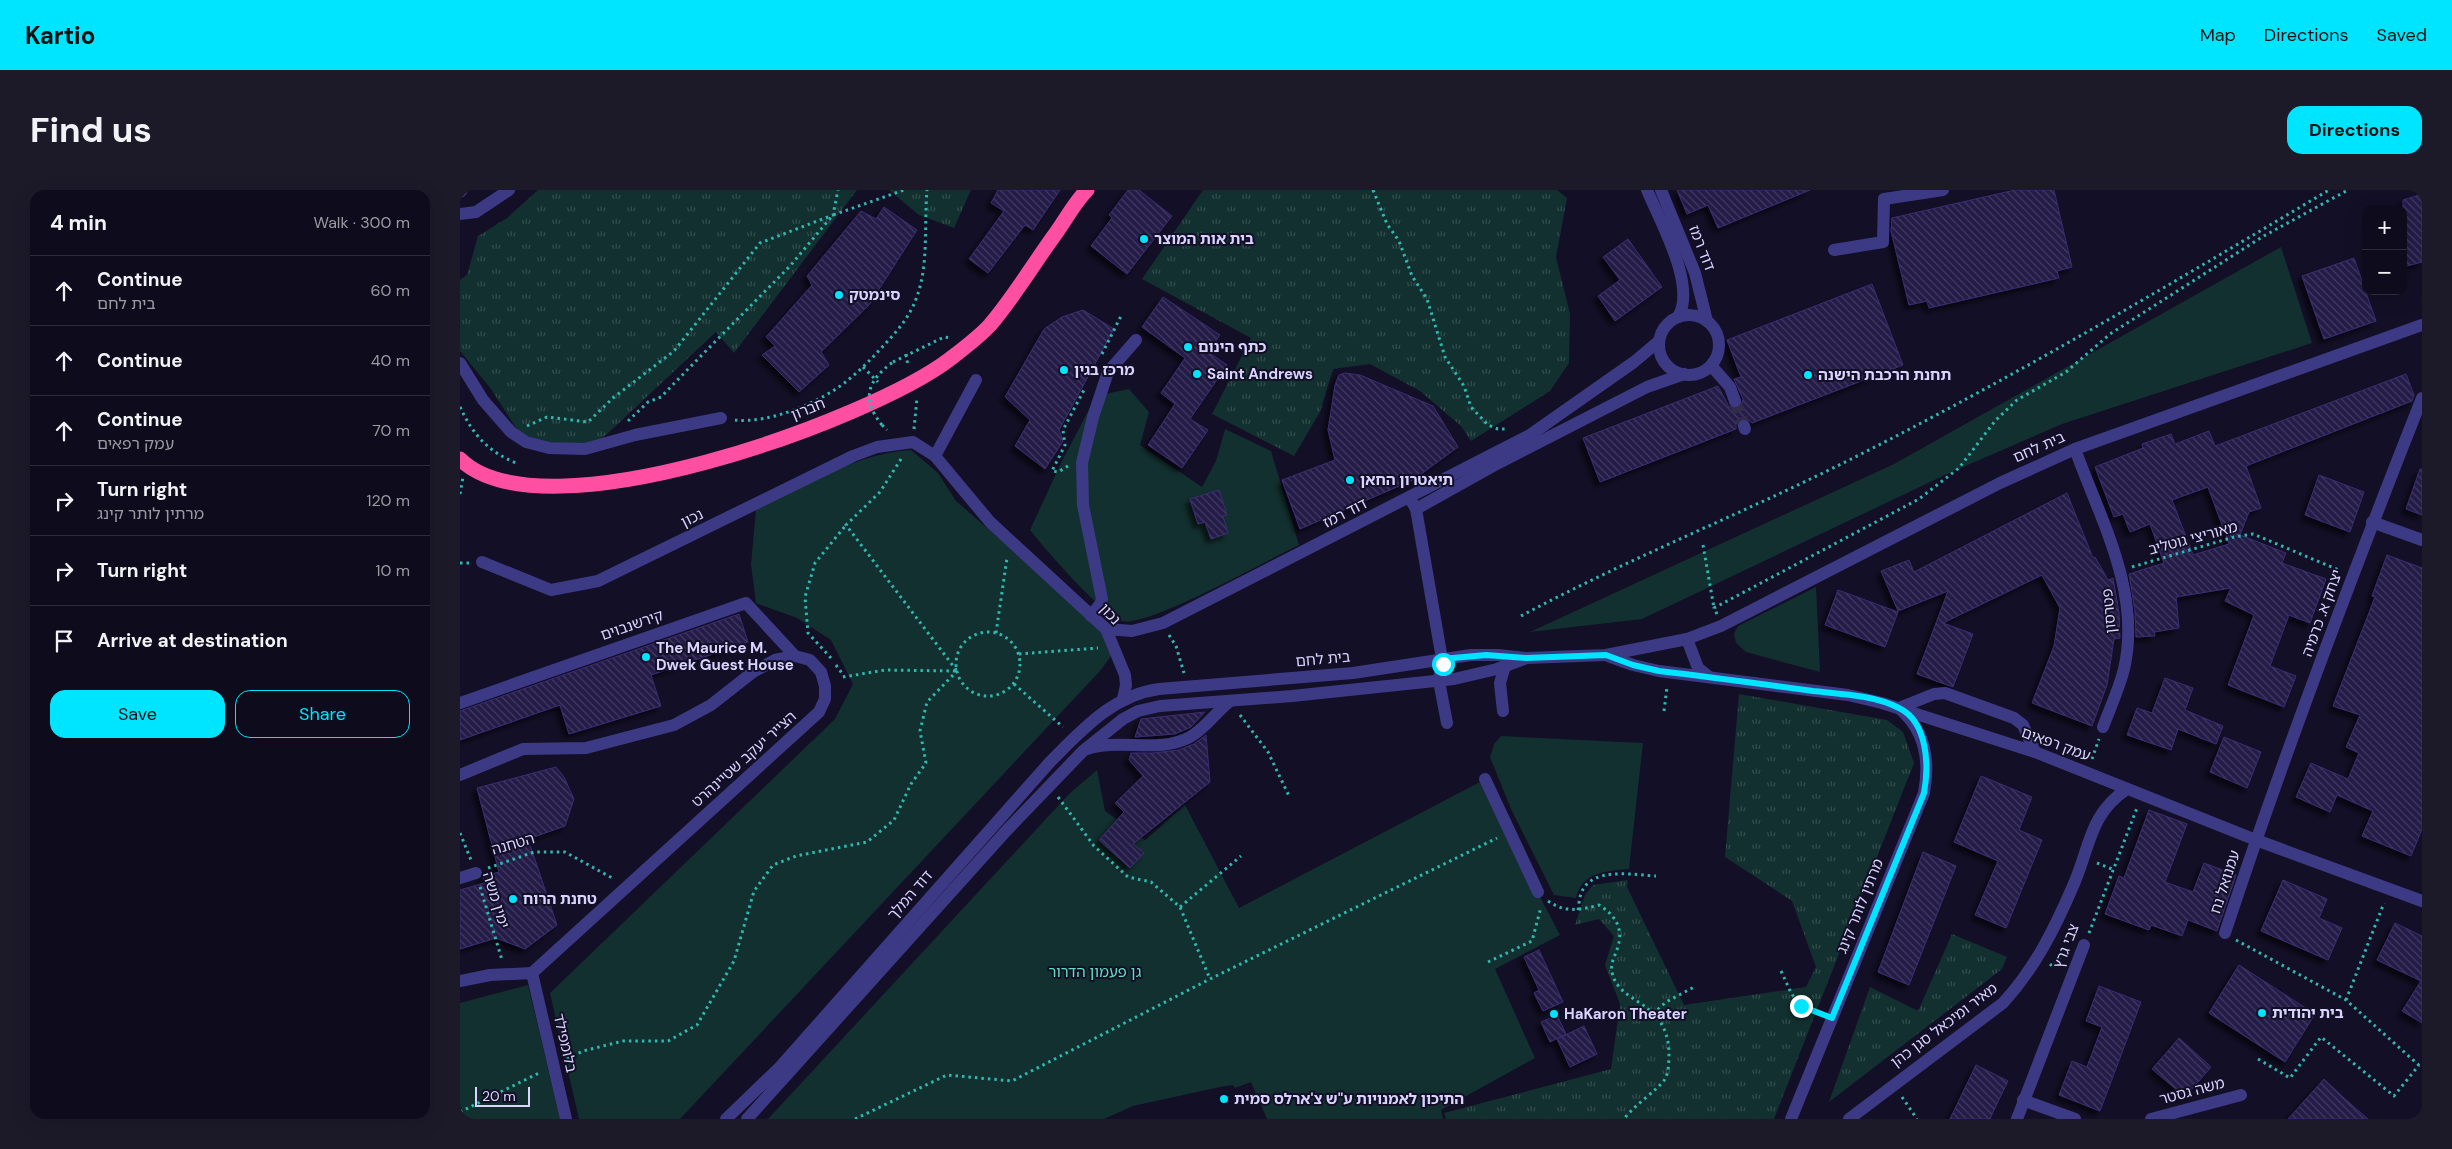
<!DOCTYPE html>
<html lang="en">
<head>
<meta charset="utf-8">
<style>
  body { margin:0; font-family:"DM Sans","Noto Sans Hebrew",sans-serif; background:#1c1929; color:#f1f3f6 }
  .controls { position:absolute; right:15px; top:15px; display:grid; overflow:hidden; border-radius:10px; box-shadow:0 5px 20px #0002 }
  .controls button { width:45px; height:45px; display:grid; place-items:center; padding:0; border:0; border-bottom:1px solid #2e2b3b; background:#0e0b1c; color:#f1f3f6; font:25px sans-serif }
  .scale { position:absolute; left:15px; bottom:12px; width:55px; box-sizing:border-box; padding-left:5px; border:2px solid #d9d4ff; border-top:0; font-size:14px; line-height:18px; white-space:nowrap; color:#d9d4ff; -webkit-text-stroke:4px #130f26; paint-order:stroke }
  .stop { position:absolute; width:15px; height:15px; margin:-11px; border:4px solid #00e5ff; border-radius:50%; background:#fff }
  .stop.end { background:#00e5ff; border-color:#fff; box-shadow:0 1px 5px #0008 }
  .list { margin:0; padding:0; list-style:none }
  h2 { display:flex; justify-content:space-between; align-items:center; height:65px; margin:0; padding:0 20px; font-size:21px }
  h2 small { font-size:16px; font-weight:400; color:#9b9ba3 }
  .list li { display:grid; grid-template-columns:32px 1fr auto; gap:15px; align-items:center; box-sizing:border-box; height:70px; padding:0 20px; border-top:1px solid #2e2b3b }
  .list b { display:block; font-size:19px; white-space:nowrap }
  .list p { margin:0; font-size:16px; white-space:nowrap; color:#9b9ba3 }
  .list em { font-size:16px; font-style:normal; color:#9b9ba3 }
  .actions { display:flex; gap:10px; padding:15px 20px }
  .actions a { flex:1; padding:11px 0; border:1px solid #00e5ff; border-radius:15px; text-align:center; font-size:18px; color:#00e5ff }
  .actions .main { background:#00e5ff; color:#111 }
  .icon { flex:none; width:28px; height:28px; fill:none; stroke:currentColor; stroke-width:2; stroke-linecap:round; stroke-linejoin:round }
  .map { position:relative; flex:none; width:1962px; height:929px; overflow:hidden; border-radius:15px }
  header { display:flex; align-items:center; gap:30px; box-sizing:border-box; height:70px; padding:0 25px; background:#00e5ff; color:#111 }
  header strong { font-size:24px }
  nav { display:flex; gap:28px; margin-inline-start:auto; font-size:18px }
  .intro { display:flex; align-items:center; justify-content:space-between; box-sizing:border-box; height:120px; padding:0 30px }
  h1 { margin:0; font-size:35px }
  .button { padding:12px 22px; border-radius:15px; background:#00e5ff; color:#111; font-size:18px; font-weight:700 }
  main { display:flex; gap:30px; padding:0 30px }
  aside { flex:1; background:#0e0b1c; border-radius:15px; box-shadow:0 5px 20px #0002 }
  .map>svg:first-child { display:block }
  .grass { fill:url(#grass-tufts) }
  .park { fill:#12302f }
  .building { fill:url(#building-back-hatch); stroke:#3b2d73; fill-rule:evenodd; filter:url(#shadow) }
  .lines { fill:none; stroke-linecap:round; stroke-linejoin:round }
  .minor-tunnel { stroke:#312d47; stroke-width:12; stroke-dasharray:12 6; stroke-linecap:butt }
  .path { stroke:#2fb8b0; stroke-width:3; stroke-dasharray:2.5 4; stroke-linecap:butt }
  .minor { stroke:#3d3a85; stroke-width:12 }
  .highway { stroke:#ff4fa3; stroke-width:15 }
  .path-bridge { stroke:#2fb8b0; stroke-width:3; stroke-dasharray:2.5 4; stroke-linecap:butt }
  .route { stroke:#00e5ff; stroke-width:6 }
  .poi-dot { fill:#00e5ff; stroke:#130f26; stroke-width:2 }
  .labels { text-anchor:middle; stroke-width:4; stroke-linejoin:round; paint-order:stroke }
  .poi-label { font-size:15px; font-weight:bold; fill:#d9d4ff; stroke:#130f26; text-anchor:start }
  .street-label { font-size:15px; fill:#d9d4ff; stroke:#130f26 }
  .park-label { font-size:15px; fill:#5fe0c0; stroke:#130f26 }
</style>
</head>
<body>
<header>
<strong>Kartio</strong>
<nav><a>Map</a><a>Directions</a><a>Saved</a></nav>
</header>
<div class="intro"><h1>Find us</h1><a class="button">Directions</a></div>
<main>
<aside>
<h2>4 min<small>Walk · 300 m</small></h2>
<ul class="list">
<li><svg class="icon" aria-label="ahead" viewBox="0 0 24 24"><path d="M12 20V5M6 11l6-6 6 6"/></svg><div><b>Continue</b><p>בית לחם</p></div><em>60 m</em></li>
<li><svg class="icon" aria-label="ahead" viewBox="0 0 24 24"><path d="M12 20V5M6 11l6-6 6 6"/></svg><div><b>Continue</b></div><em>40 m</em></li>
<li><svg class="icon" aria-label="ahead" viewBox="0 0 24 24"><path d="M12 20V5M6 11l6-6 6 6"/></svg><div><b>Continue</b><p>עמק רפאים</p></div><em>70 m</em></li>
<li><svg class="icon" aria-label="right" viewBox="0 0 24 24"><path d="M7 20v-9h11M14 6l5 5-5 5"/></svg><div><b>Turn right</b><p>מרתין לותר קינג</p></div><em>120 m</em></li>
<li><svg class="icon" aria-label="right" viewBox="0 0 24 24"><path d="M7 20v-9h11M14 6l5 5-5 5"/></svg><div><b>Turn right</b></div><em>10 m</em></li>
<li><svg class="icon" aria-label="arrive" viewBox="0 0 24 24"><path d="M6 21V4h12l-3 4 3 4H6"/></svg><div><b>Arrive at destination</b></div></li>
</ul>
<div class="actions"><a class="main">Save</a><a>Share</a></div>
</aside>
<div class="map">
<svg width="1962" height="929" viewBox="0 0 1962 929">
  <defs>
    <pattern id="grass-tufts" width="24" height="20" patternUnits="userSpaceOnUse" patternTransform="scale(1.25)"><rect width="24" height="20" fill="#12302f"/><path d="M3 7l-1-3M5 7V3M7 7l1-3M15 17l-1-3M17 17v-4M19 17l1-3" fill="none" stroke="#344d4e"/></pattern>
    <pattern id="building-back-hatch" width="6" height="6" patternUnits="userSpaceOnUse" patternTransform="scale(1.25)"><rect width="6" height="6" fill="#241b47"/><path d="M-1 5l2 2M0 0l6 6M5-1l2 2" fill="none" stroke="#433b63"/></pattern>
    <filter id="shadow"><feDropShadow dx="-4.5" dy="4.5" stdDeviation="2.5" flood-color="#0009"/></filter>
  </defs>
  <rect width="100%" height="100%" fill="#130f26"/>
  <g class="grass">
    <path d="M78 0H397L274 163 256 142 146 245 134 254 80 252 58 241 31 199 0 161V90L7 85 18 46 47 28Z"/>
    <path d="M429 0H511L494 38 459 25Z"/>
    <path d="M743 0H1097L1107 8 1096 67 1110 124 1109 173 1090 201 1011 251 1001 236 960 201 910 174 873 179 860 222 834 266 752 224 791 148 682 89Z"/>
    <path d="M1279 504 1427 530 1443 542 1454 573 1314 929H986L984 923 1151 879 1160 814 1145 775 1154 746 1139 729 1115 735 1125 705 1133 695 1168 690 1167 697 1224 815 1346 797 1356 777 1332 711 1265 667Z"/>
    <path d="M1492 744 1547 767 1542 779 1369 912 1410 797 1458 821Z"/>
  </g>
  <g class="park">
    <path d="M1821 57 1852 153 1602 234 1487 284 1182 429 1070 442 1434 274Z"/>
    <path d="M669 199 689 222 680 255 742 297 756 271 765 239 811 261 839 355C809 369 687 438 662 431 642 425 584 358 570 340L601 273 636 206Z"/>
    <path d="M451 260 478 283 496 311 648 443 654 462 640 481 220 929H119L90 803 375 529 393 494 371 450 337 428 296 413 291 374 296 320C345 295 395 264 451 260Z"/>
    <path d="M1356 397 1360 482 1286 462 1276 453 1274 444 1278 436Z"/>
    <path d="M1041 546 1183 553 1169 679C1146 681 1122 682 1116 708L1094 705 1051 619 1030 567 1034 554Z"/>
    <path d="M637 580 645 621 685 650 725 615 779 718 1020 592 1100 745 1035 779 1075 868 981 920 983 929H807L791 892 775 898 773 895 760 897 673 916 644 929H308L609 604Z"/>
    <path d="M68 795 100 929H0V813Z"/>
  </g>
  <g class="building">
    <path d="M538 0H600L573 40 565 35 528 83 509 69 544 21 531 13Z"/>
    <path d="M668 0H679L712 26 667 84 631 56 652 28 649 25Z"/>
    <path d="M1217 0H1350L1258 38 1248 15 1227 24Z"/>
    <path d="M1555 0H1594L1612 77 1597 81 1599 88 1469 118 1467 111 1449 115 1431 41 1432 28Z"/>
    <path d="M1962 4V72L1943 77V10Z"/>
    <path d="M424 17 457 40 409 115 361 162 369 175 339 202 302 165 315 156 306 147 352 95 347 86 401 21 416 29Z"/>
    <path d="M1168 49 1202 97 1155 131 1138 106 1160 90 1143 67Z"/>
    <path d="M1894 68 1916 131 1864 149 1842 86Z"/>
    <path d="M1412 94 1443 175 1292 233 1286 228H1281L1276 234V239L1140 292 1123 248 1258 196 1269 217 1278 218 1281 216 1283 209 1274 189 1281 187 1267 150Z"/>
    <path d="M703 107 760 145 748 162 767 175 730 229 748 240 722 278 688 255 715 214 701 203 725 168 682 137Z"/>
    <path d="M623 120 654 139 599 240 603 251 585 279 555 256 570 230 545 207 584 139 602 127Z"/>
    <path d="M885 183 900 185 973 216 998 257 953 290 840 339 822 290 875 270 868 240 875 195 879 185Z"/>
    <path d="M1946 184 1954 205 1952 211 1786 276 1801 318 1789 322 1780 345 1826 363 1822 373 1866 389 1850 433 1829 425 1810 476 1836 486 1824 517 1768 495 1794 425 1765 411 1771 398 1716 407 1719 438 1694 442 1695 446 1676 447 1675 421 1669 384 1704 373 1690 334 1670 342 1663 324 1654 327 1635 277 1683 258 1682 254 1711 244 1715 254 1749 241 1755 256ZM1748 297 1769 354 1733 365 1712 310Z"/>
    <path d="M1960 279H1962V325L1946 319Z"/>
    <path d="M1859 285 1904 302 1890 342 1845 325Z"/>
    <path d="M759 300 767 325 763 326 768 343 751 349 745 332 738 334 730 309Z"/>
    <path d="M1607 303 1633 368 1635 367 1648 390 1653 388 1659 423 1660 448 1654 449 1647 495 1632 536 1572 513 1594 456 1600 418 1582 385 1483 433 1513 444 1493 497 1457 484 1488 401 1438 421 1421 381 1449 370 1454 382Z"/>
    <path d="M1927 365 1962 378V639L1951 666 1902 646 1913 621 1877 605 1870 622 1836 607 1851 573 1888 589 1899 563 1886 557 1900 525 1873 516 1915 407 1912 406Z"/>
    <path d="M1378 400 1438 422 1425 457 1365 435Z"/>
    <path d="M279 424 288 452 191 485 201 516 109 544 100 515 0 550V521Z"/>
    <path d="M1705 488 1733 498 1725 520 1763 536 1756 554 1718 539 1711 560 1667 545 1677 518 1692 523Z"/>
    <path d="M745 522 731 537 715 544 675 547 681 529Z"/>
    <path d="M746 545 750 592 673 654 684 663 670 678 639 650 664 622 655 613 683 586 669 570 671 563H693L719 560 734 554Z"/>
    <path d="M1764 547 1801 562 1787 598 1750 582Z"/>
    <path d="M96 577 104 587 114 609 105 636 68 649 97 735 65 759 36 748 0 759V700L24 693 23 687 39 682 17 598Z"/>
    <path d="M1521 586 1572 607 1559 640 1582 650 1546 738 1515 725 1538 671 1494 652Z"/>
    <path d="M1689 620 1727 634 1705 692 1733 702 1744 673 1776 685 1757 741 1728 730 1722 746 1691 735 1689 740 1645 724 1659 686 1664 688Z"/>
    <path d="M1463 662 1496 676 1449 795 1418 782Z"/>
    <path d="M1823 690 1867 709 1859 728 1882 738 1868 770 1801 741Z"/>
    <path d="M1935 733 1962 746V833L1942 821 1961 791 1917 770Z"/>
    <path d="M1079 760 1103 812 1083 821 1074 803 1079 800 1064 767Z"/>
    <path d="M1779 775 1855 824 1825 872 1749 823Z"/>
    <path d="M1639 796 1681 812 1640 921 1599 905 1612 871 1627 877 1642 837 1626 831Z"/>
    <path d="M1097 825 1106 844 1090 852 1081 832Z"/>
    <path d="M1124 836 1137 864 1110 877 1097 849Z"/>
    <path d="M1719 848 1751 877 1725 907 1692 879Z"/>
    <path d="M1516 875 1548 891 1534 920 1530 929H1490Z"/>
    <path d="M1864 889 1884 908 1908 929H1828Z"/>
  </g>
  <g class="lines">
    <path class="minor-tunnel" d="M1275 211 1284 236"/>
    <g class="path">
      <path d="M913 0 927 34 939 51 952 86 967 109 985 167 1004 196 1011 217 1028 235 1038 239H1047"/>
      <path d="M446 164 448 176"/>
      <path d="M642 164 662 124"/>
      <path d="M433 172 484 147 491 148"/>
      <path d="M403 177 418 192"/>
      <path d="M0 217C13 245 29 263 59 274"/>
      <path d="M275 230C309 234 362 212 388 190 402 179 414 166 426 153 438 140 450 126 456 109 469 76 464 36 467 0"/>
      <path d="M168 231 188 212 201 207 234 173 330 76 373 25 444 0"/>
      <path d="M422 235 427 240"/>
      <path d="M67 236 87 227 128 232 153 208 214 161 300 53 373 25 378 0"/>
      <path d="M454 239 457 208"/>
      <path d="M441 269 420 302 386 335 497 481"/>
      <path d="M608 276 598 282 592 281 605 255 603 240 625 198"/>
      <path d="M0 304 3 287"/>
      <path d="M1243 355 1254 418"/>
      <path d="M0 373H9"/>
      <path d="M1672 377 1774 347 1793 344 1879 380"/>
      <path d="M1257 424 1254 418 1459 309 1499 278 1535 231 1557 210 1606 182 1650 144 1802 47 1888 0"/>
      <path d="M1061 426C1173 366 1292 320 1405 262 1563 182 1716 91 1869 0"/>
      <circle cx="528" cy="474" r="32"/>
      <path d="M536 443 547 368"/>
      <path d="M709 445 716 456 724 483"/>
      <path d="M559 464 638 458"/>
      <path d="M371 468 348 443 345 407 355 373 386 335"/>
      <path d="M376 475 384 486"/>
      <path d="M383 487 425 480 496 481"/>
      <path d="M554 494 603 537"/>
      <path d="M1204 521 1207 497"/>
      <path d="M780 525 808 562 830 608"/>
      <path d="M1632 569 1639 549"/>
      <path d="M598 607 634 656 668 687 691 692 720 717 750 789"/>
      <path d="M0 643 11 670"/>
      <path d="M1637 673 1652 679"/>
      <path d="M28 678 74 662H105L154 689"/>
      <path d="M20 697 42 770"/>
      <path d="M1088 711C1105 723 1120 720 1139 715 1154 724 1164 738 1158 756 1156 765 1150 772 1152 782 1158 815 1207 809 1209 862 1209 870 1209 882 1205 889 1199 899 1174 915 1164 929"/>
      <path d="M720 717 781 666"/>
      <path d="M1118 720C1119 715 1119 709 1121 704 1130 676 1174 685 1196 686"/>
      <path d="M1629 743 1677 618"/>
      <path d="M1776 750 1886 810 1962 878"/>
      <path d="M1028 772 1072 751 1081 717"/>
      <path d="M1590 774 1593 777 1603 763"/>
      <path d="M1321 781C1333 806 1332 813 1359 824"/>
      <path d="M1886 810 1924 713"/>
      <path d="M1193 824 1206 812 1236 796"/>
      <path d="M107 869 123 861 163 851H208L237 835 274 771 294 701 313 675 336 666 407 652 434 630 451 594 466 573 460 541 467 512 497 481"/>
      <path d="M1798 869 1830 888 1861 847 1934 906 1959 875"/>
      <path d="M1442 907 1457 929"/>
      <path d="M0 922 81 882"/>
      <path d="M395 929 487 885 552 891 750 789 1037 648"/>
    </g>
    <g class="minor">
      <path d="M1187 0C1200 31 1237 96 1218 127"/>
      <path d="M1201 0 1235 83 1247 131"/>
      <path d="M0 2 2 0"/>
      <path d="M0 24 16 22 49 0"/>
      <path d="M1374 60 1423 52 1424 9 1483 0"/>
      <circle cx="1229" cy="155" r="30"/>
      <path d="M0 173 23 210 51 242 66 252 89 258 125 259 175 245 261 228"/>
      <path d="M1255 180 1270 197 1275 211"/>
      <path d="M1284 236 1285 239"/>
      <path d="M1615 259C1640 329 1682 402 1664 479 1659 499 1650 518 1643 537"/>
      <path d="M475 266 516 190"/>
      <path d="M952 312 956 319 982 469 979 491 987 533"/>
      <path d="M956 319 1033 276 1187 197 1224 184"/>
      <path d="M1912 332 1962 350"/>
      <path d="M22 372 91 400 138 391 393 266 417 257 453 252 475 266 530 332 646 439 665 485 666 495 663 509"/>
      <path d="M631 426 641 413 642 409 623 315 622 273 633 227 648 182 676 150"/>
      <path d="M646 439 672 441 703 433 1070 245 1174 172 1199 151"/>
      <path d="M1227 449 1238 478 1249 487"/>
      <path d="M1148 466 1173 475 1199 481 1388 505 1422 513 1575 562 1796 650 1962 711"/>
      <path d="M0 513 286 413 335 466"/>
      <path d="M1439 518 1474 504 1485 503 1554 528 1563 535 1575 562"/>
      <path d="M1043 521 1040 493 1045 476"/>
      <path d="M627 559C660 548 698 564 730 547 746 538 756 522 770 511"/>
      <path d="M0 585 63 559 126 558 214 535 251 515 293 482 315 470 335 466 350 470 361 482 365 496V509L359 522 72 783"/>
      <path d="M1025 589 1078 702"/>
      <path d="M0 688 16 683"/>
      <path d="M1765 743C1824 563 1892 385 1962 208"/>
      <path d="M72 783 106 929"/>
      <path d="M0 791 30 785 72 783"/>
      <path d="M1563 910 1615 929"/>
      <path d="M266 929 320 877 590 572C622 540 653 505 699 499L893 483 1011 465H1038L1066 468 1146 465 1227 449 1261 436 1540 293 1615 259 1962 135"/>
      <path d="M287 929 547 640 623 561 663 529 678 521 700 516 832 506 994 489 1037 479 1064 469"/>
      <path d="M1331 929 1464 603C1470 571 1466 542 1441 520"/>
      <path d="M1389 929 1543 813C1575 778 1594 740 1613 696 1630 658 1629 624 1667 599"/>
      <path d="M1557 929 1624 755"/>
      <path d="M1691 929 1781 905"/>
    </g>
    <path class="highway" d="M0 269C82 350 410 230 490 169 503 159 519 147 530 135 554 107 574 73 596 43 606 29 615 12 627 0"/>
    <path class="path-bridge" d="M422 235C401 209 407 191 433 172"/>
  </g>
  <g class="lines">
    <path class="route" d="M983 474 982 469 1026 465 1066 468 1146 465 1173 475 1199 481C1250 487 1302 494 1353 501 1380 504 1414 505 1439 518 1468 532 1469 576 1464 603L1372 828 1341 816"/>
  </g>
  <g class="poi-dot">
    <circle cx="684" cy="49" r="5"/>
    <circle cx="379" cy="105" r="5"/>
    <circle cx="728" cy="157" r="5"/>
    <circle cx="604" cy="180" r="5"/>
    <circle cx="737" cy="184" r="5"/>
    <circle cx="1348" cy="185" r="5"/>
    <circle cx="890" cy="290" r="5"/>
    <circle cx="186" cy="467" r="5"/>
    <circle cx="53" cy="709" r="5"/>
    <circle cx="1802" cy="823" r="5"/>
    <circle cx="1094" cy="824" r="5"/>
    <circle cx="764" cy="909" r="5"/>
  </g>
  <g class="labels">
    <g class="poi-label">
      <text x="694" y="54">בית אות המוצר</text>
      <text x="389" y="110">סינמטק</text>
      <text x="738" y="162">כתף הינום</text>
      <text x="614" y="185">מרכז בגין</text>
      <text x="747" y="189">Saint Andrews</text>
      <text x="1358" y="190">תחנת הרכבת הישנה</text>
      <text x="900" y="295">תיאטרון החאן</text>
      <text x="196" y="463">The Maurice M.<tspan x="196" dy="17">Dwek Guest House</tspan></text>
      <text x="63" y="714">טחנת הרוח</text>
      <text x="1812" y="828">בית יהודית</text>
      <text x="1104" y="829">HaKaron Theater</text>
      <text x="774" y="914">התיכון לאמנויות ע"ש צ'ארלס סמית</text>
    </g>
    <g class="street-label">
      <text transform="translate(1242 58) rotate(69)" y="5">דוד רמז</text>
      <text transform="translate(348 219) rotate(-22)" y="5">חברון</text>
      <text transform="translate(1579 257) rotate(-24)" y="5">בית לחם</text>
      <text transform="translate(885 323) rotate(-27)" y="5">דוד רמז</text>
      <text transform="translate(232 328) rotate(-26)" y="5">נכון</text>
      <text transform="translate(1733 348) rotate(-15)" y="5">מאוריצי גוטליב</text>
      <text transform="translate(1649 421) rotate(-95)" y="5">פטרסון</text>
      <text transform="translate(1862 423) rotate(-70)" y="5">יצחק א. כרמיה</text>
      <text transform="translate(650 424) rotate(47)" y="5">נכון</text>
      <text transform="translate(172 435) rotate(-19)" y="5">קירשנבוים</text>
      <text transform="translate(863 469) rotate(-5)" y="5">בית לחם</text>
      <text transform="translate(1596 554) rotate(20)" y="5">עמק רפאים</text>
      <text transform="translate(284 569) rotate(-42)" y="5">הצייר יעקב שטיינהרט</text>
      <text transform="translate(53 654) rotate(-16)" y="5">הטחנה</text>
      <text transform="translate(1765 692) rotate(-72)" y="5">עמנואל נח</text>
      <text transform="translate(450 705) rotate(-49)" y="5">דוד המלך</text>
      <text transform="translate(36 710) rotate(73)" y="5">ימין משה</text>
      <text transform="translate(1400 716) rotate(-68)" y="5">מרתין לותר קינג</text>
      <text transform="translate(1606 756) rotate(-69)" y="5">צבי גרץ</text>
      <text transform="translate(1484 835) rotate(-37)" y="5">מאיר ומיכאל סגן כהן</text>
      <text transform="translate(105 853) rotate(77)" y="5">בלומפילד</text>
      <text transform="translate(1732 901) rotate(-15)" y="5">משה גסטר</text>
    </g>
    <g class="park-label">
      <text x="635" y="787">גן פעמון הדרור</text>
    </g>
  </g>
</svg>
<div class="controls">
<button>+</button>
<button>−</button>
</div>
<div class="scale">20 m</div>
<div class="stop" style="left:983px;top:474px"></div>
<div class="stop end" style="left:1341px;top:816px"></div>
</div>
</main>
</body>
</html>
